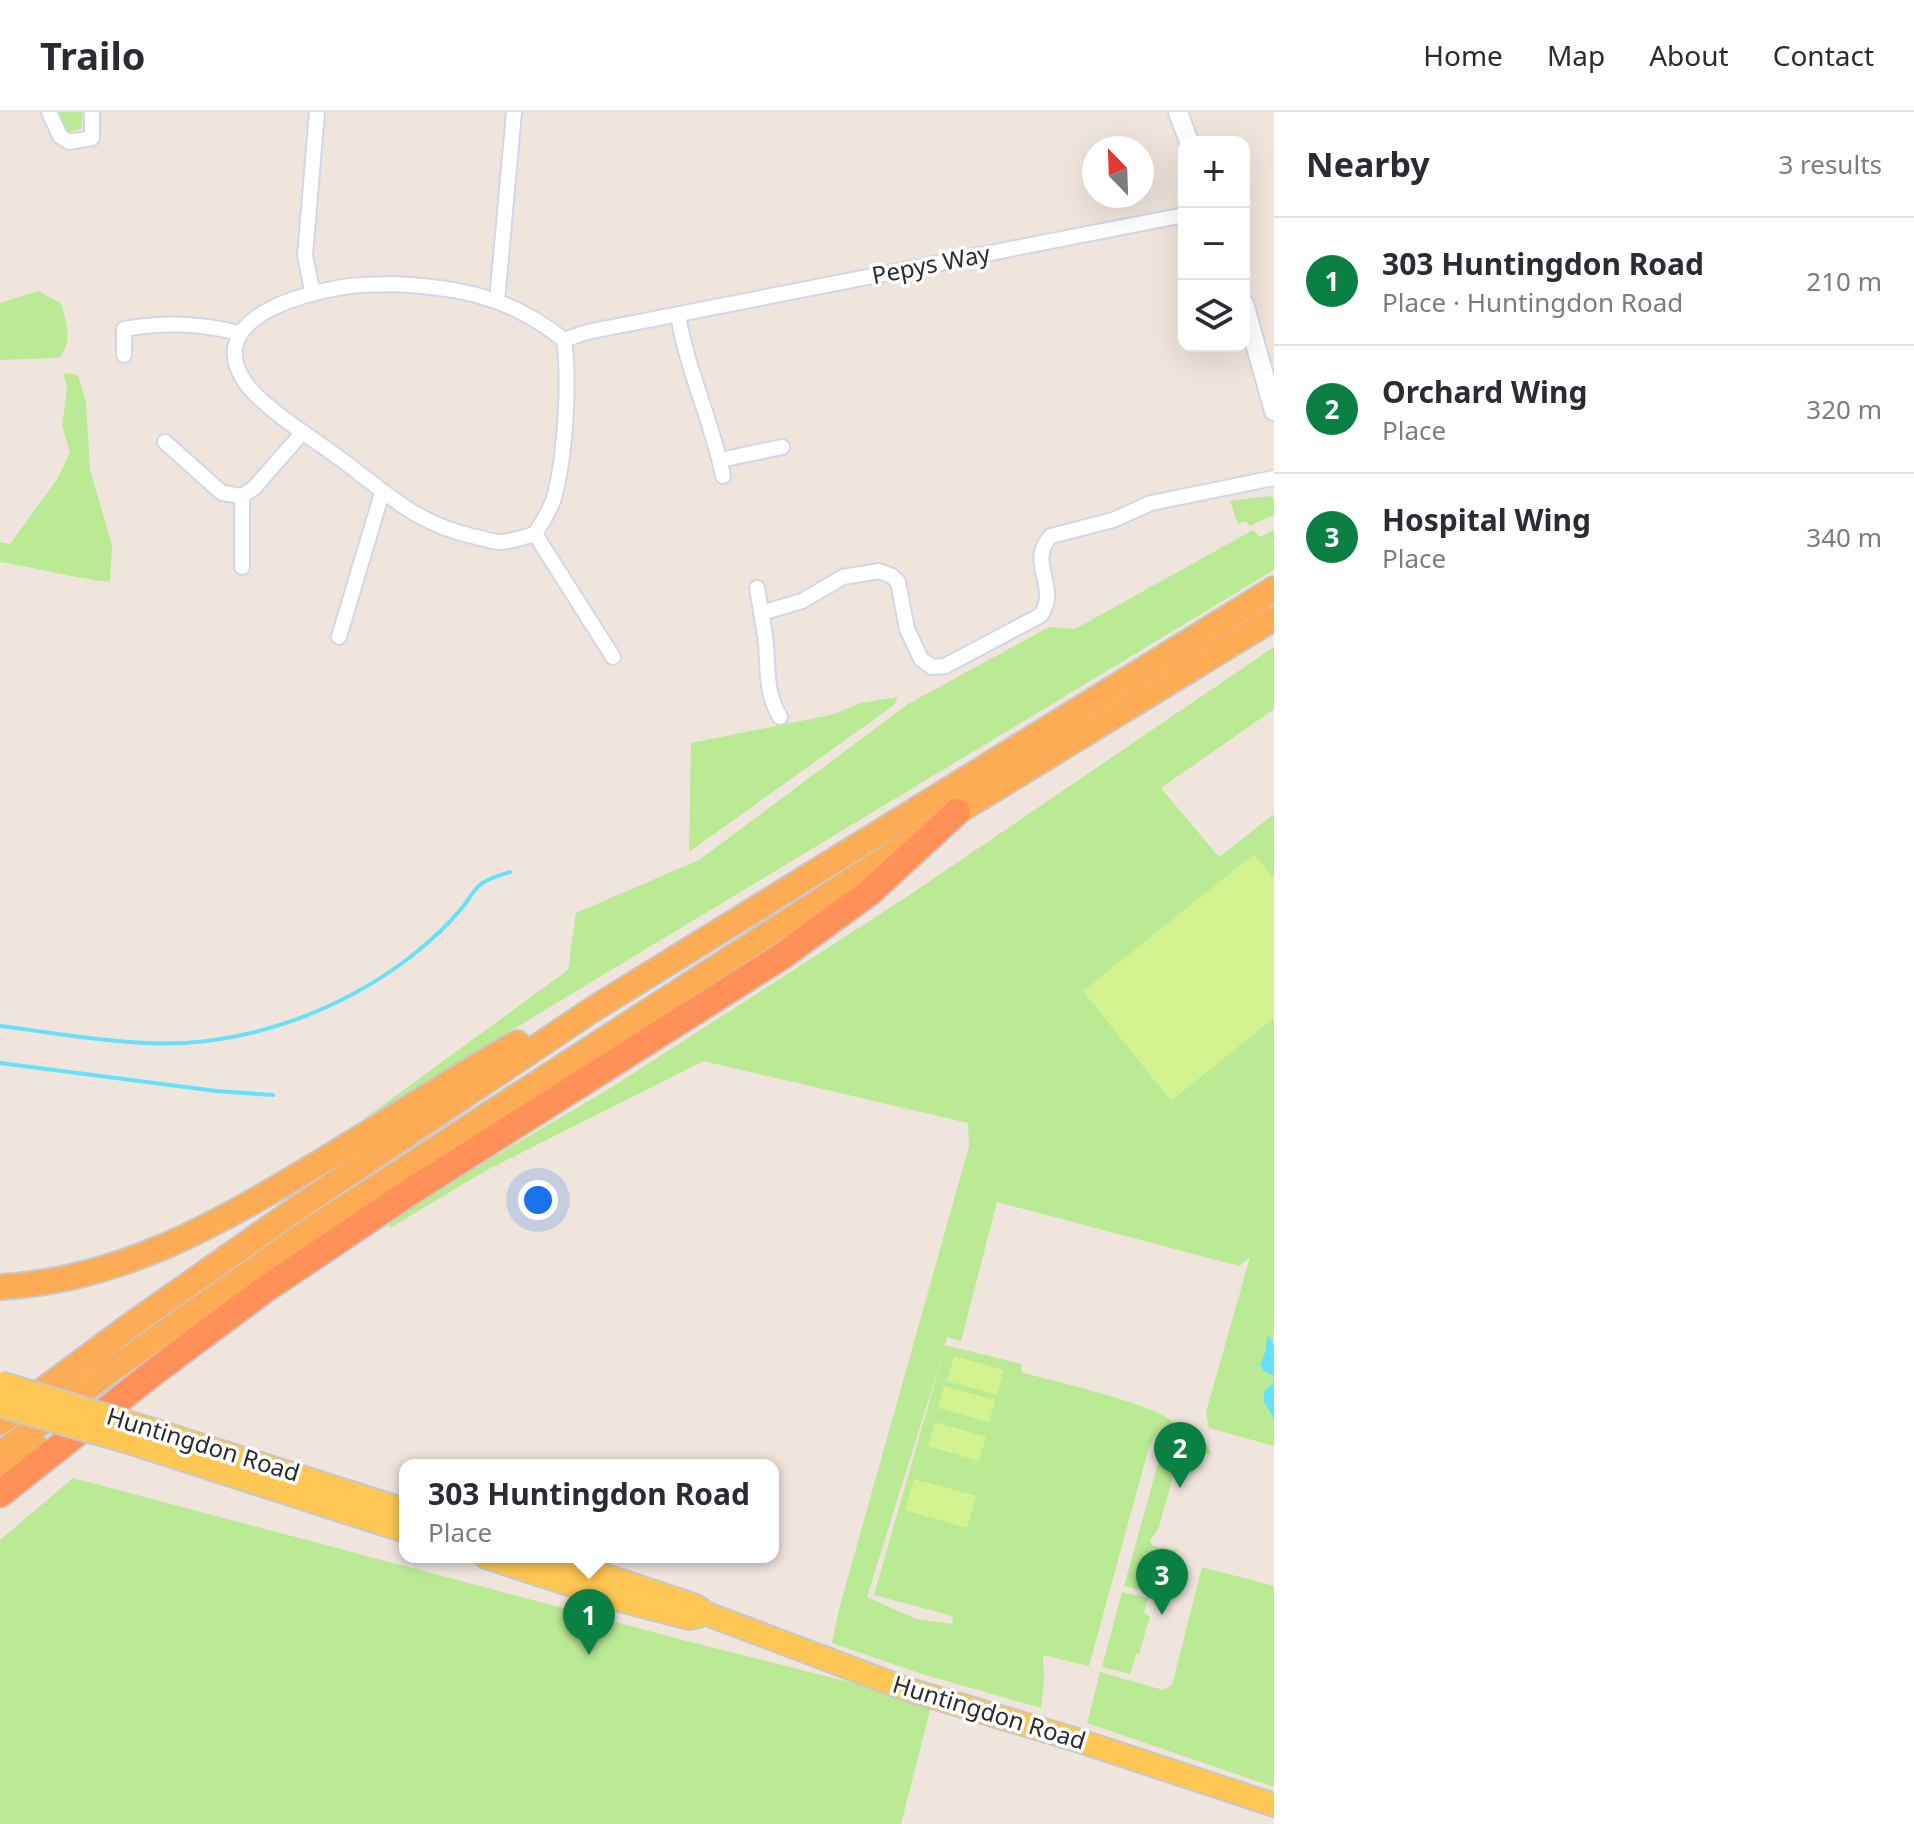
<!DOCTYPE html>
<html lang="en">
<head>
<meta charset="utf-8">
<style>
  body { margin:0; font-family:"Noto Sans",sans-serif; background:#f7f7f7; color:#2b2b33 }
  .controls { position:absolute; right:24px; top:24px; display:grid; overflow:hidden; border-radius:16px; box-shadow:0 8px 32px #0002 }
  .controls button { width:72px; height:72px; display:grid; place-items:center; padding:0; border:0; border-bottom:2px solid #e1e1e2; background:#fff; color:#2b2b33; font:40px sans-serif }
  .compass { position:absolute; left:1082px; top:24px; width:72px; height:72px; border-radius:50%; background:#fff; box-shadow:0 8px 32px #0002; rotate:337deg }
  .you { position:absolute; left:538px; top:1088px; width:28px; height:28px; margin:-20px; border:6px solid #fff; border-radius:50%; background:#1a73e8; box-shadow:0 0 0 12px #1a73e833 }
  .badge { display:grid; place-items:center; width:52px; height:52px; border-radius:50%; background:#0b8043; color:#fff; font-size:26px; font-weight:700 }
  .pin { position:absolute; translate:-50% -66px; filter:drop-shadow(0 2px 4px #0008) }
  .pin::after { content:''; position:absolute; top:42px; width:28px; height:24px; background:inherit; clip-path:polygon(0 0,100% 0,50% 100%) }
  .popup { position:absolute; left:399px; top:1347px; width:380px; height:104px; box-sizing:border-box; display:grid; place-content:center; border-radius:16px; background:#fff; filter:drop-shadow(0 2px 6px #0005); font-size:26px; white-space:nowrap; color:#7c7c81 }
  .popup b { font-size:30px; color:#2b2b33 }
  .popup::after { content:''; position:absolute; left:50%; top:100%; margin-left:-16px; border:16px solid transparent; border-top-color:#fff }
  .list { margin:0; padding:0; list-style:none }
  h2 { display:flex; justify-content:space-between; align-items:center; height:104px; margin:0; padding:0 32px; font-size:34px }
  h2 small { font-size:26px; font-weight:400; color:#7c7c81 }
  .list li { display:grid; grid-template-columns:52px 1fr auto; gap:24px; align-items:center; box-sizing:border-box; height:128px; padding:0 32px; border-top:2px solid #e1e1e2 }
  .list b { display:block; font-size:30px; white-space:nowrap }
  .list p { margin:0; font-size:26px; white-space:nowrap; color:#7c7c81 }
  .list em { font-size:26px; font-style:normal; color:#7c7c81 }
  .icon { flex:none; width:44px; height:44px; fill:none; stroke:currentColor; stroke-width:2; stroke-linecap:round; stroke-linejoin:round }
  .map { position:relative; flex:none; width:1274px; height:1712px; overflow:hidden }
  header { display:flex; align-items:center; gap:48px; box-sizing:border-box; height:112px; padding:0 40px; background:#fff; border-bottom:2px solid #e1e1e2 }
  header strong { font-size:38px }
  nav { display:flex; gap:44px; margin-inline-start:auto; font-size:28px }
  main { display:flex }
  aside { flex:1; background:#fff }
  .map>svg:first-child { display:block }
  .green { fill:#baea94; fill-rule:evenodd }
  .pitch { fill:#d2f38f }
  .water { fill:#66e1fa }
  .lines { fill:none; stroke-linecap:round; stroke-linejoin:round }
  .stream { stroke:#66e1fa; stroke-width:4 }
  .minor-casing { stroke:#d2d7e6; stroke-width:18 }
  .tertiary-casing { stroke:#d2d7e6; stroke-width:22 }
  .primary-casing { stroke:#c8c8c8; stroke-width:26 }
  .trunk-casing { stroke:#c8c8c8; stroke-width:28 }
  .motorway-casing { stroke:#c8c8c8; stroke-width:30 }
  .minor { stroke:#fff; stroke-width:14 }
  .tertiary { stroke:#fff; stroke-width:18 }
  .primary { stroke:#fec652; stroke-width:22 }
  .trunk { stroke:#feab55; stroke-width:24 }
  .motorway { stroke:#ff9058; stroke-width:26 }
  .primary-bridge-casing { stroke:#c8c8c8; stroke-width:26; stroke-linecap:butt }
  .primary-bridge { stroke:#fec652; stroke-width:22 }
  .labels { text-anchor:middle; stroke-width:7; stroke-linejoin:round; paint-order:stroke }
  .street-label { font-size:24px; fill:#2c2c2c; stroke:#fff }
</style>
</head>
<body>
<header>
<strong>Trailo</strong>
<nav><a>Home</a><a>Map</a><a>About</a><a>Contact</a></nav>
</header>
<main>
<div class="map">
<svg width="1274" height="1712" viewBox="0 0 1274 1712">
  <rect width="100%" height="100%" fill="#efe5dd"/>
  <g class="green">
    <path d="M56 0H83L81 17 65 21Z"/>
    <path d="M38 179 61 191C66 211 74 228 59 246L0 248V191Z"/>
    <path d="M63 261 78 263 86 290 90 358 112 433 110 470C73 466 37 456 0 450V430L10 432 58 366 70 340 62 314 67 275Z"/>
    <path d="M1270 384 1274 386V403L1250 414 1246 409 1238 412 1230 389Z"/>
    <path d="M1253 418 1260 425 1274 418V458L361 1009 568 858 576 801 699 748 908 592 1049 515 1075 517Z"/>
    <path d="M1274 535V597L1161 676 1219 745 1274 702V1334L1209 1316 1206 1300 1250 1145 1239 1154 997 1090 961 1229 947 1225 945 1233 1022 1252 1021 1260C1051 1269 1159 1292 1175 1312L1159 1318 1149 1335 1089 1554 1043 1543 1044 1569 1041 1596 922 1562 832 1531 839 1497 969 1034 968 1011 703 949 483 1060 390 1116 386 1108 609 977 905 786ZM944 1238 874 1483 952 1504 953 1512 916 1507 867 1485Z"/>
    <path d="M898 585 894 593 689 740 691 631 835 602 860 591Z"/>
    <path d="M1185 1323C1197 1327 1210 1328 1211 1343L1173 1334 1170 1347 1177 1350 1159 1415 1150 1429 1153 1434 1177 1438 1164 1484 1124 1474 1162 1337 1173 1325Z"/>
    <path d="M73 1366 679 1527 932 1591 901 1712H0V1428Z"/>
    <path d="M1202 1455 1274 1474V1675L1087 1611 1100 1560 1163 1578 1172 1573Z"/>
    <path d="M1122 1480 1148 1486 1144 1501 1150 1504 1139 1542H1136L1130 1562 1102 1555Z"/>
  </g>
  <g class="pitch">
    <path d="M1254 742 1274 767V906L1171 989 1083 879Z"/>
    <path d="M954 1244 1004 1258 997 1283 947 1269Z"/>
    <path d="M944 1274 995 1288 989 1310 938 1296Z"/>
    <path d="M935 1310 986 1325 979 1349 928 1334Z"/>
    <path d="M914 1367 976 1384 967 1416 905 1398Z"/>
  </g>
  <g class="water">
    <path d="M1267 1224 1270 1225 1274 1234V1264L1264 1259 1260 1253 1266 1238Z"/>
    <path d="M1274 1270V1307L1264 1290V1280Z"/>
  </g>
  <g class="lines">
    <g class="stream">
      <path d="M0 914C48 920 97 929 146 931 239 936 335 902 409 846 427 832 448 813 462 796 469 788 473 778 481 772 490 766 500 763 510 760"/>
      <path d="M0 951 216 979 273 983"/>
    </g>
    <defs>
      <g id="minor">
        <path d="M49 0 60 24 69 30 92 26V0"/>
        <path d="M392 172C459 175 511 185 564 228 570 269 565 350 553 389 549 400 541 412 535 422 524 425 510 430 499 430 492 430 483 426 476 425 411 411 382 376 331 340 307 323 257 291 243 267 206 206 302 182 343 175 359 172 376 173 392 172Z"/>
        <path d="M313 182 305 144 317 0"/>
        <path d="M497 189 514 0"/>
        <path d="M678 203C687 258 712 309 723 364"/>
        <path d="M564 228 587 220 1184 103"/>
        <path d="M124 243V217C164 210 199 211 239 221"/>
        <path d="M165 330 222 381 242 384 254 376 303 320"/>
        <path d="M720 348 782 335"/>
        <path d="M535 422 613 545"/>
        <path d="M242 455V384"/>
        <path d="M757 476C760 495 764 514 766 532 768 559 766 582 780 605"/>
        <path d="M761 501 802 489 843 465 879 459 892 464 898 470 907 517 921 547 932 555 945 554 1041 503C1060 474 1026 450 1051 424L1113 408 1151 391 1274 366"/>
        <path d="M339 525 382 381"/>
      </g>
      <g id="tertiary">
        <path d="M1178 0 1189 30"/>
        <path d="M1244 192 1274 299"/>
      </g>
      <g id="primary">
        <path d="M146 1316 405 1398"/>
        <path d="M135 1332 405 1419"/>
        <path d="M486 1445 608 1485 689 1506 698 1504"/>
        <path d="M550 1445 696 1494 707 1502 906 1577 1077 1628 1274 1693"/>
      </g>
      <g id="trunk">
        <path d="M0 1175C115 1169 213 1115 309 1057 378 1016 446 971 517 931"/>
        <path d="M0 1310 127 1216 296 1097 592 898 1274 477"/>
        <path d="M0 1342 100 1266 310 1118 957 700 1274 506"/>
        <path d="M0 1364 35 1334"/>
      </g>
      <path id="motorway" d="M0 1382 154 1260 264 1178 410 1080 782 844 870 780 957 700"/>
    </defs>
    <use href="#minor" class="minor-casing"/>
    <use href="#tertiary" class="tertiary-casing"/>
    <use href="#primary" class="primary-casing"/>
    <use href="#trunk" class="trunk-casing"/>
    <use href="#motorway" class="motorway-casing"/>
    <use href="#minor" class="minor"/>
    <use href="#tertiary" class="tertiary"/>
    <use href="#primary" class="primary"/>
    <use href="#trunk" class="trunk"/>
    <use href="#motorway" class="motorway"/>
    <defs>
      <g id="primary-bridge">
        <path d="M0 1271 146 1316"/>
        <path d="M0 1293 135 1332"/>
      </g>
    </defs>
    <use href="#primary-bridge" class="primary-bridge-casing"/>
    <use href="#primary-bridge" class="primary-bridge"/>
  </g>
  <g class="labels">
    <g class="street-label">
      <text transform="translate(931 153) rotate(-11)" y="8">Pepys Way</text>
      <text transform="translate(203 1333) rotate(17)" y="8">Huntingdon Road</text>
      <text transform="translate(989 1601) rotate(17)" y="8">Huntingdon Road</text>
    </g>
  </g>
</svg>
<div class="controls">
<button>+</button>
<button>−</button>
<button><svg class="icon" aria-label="layers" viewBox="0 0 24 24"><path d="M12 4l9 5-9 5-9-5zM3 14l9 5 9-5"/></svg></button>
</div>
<svg class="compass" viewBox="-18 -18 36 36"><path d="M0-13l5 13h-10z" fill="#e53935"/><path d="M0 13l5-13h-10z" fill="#7c7c81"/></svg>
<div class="you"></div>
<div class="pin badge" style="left:589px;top:1543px">1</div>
<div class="popup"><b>303 Huntingdon Road</b>Place</div>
<div class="pin badge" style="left:1180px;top:1376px">2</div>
<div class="pin badge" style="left:1162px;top:1503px">3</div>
</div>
<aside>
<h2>Nearby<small>3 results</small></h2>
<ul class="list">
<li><span class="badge">1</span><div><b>303 Huntingdon Road</b><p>Place · Huntingdon Road</p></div><em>210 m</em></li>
<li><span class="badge">2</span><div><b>Orchard Wing</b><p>Place</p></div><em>320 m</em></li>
<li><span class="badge">3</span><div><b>Hospital Wing</b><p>Place</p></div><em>340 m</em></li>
</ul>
</aside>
</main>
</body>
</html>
